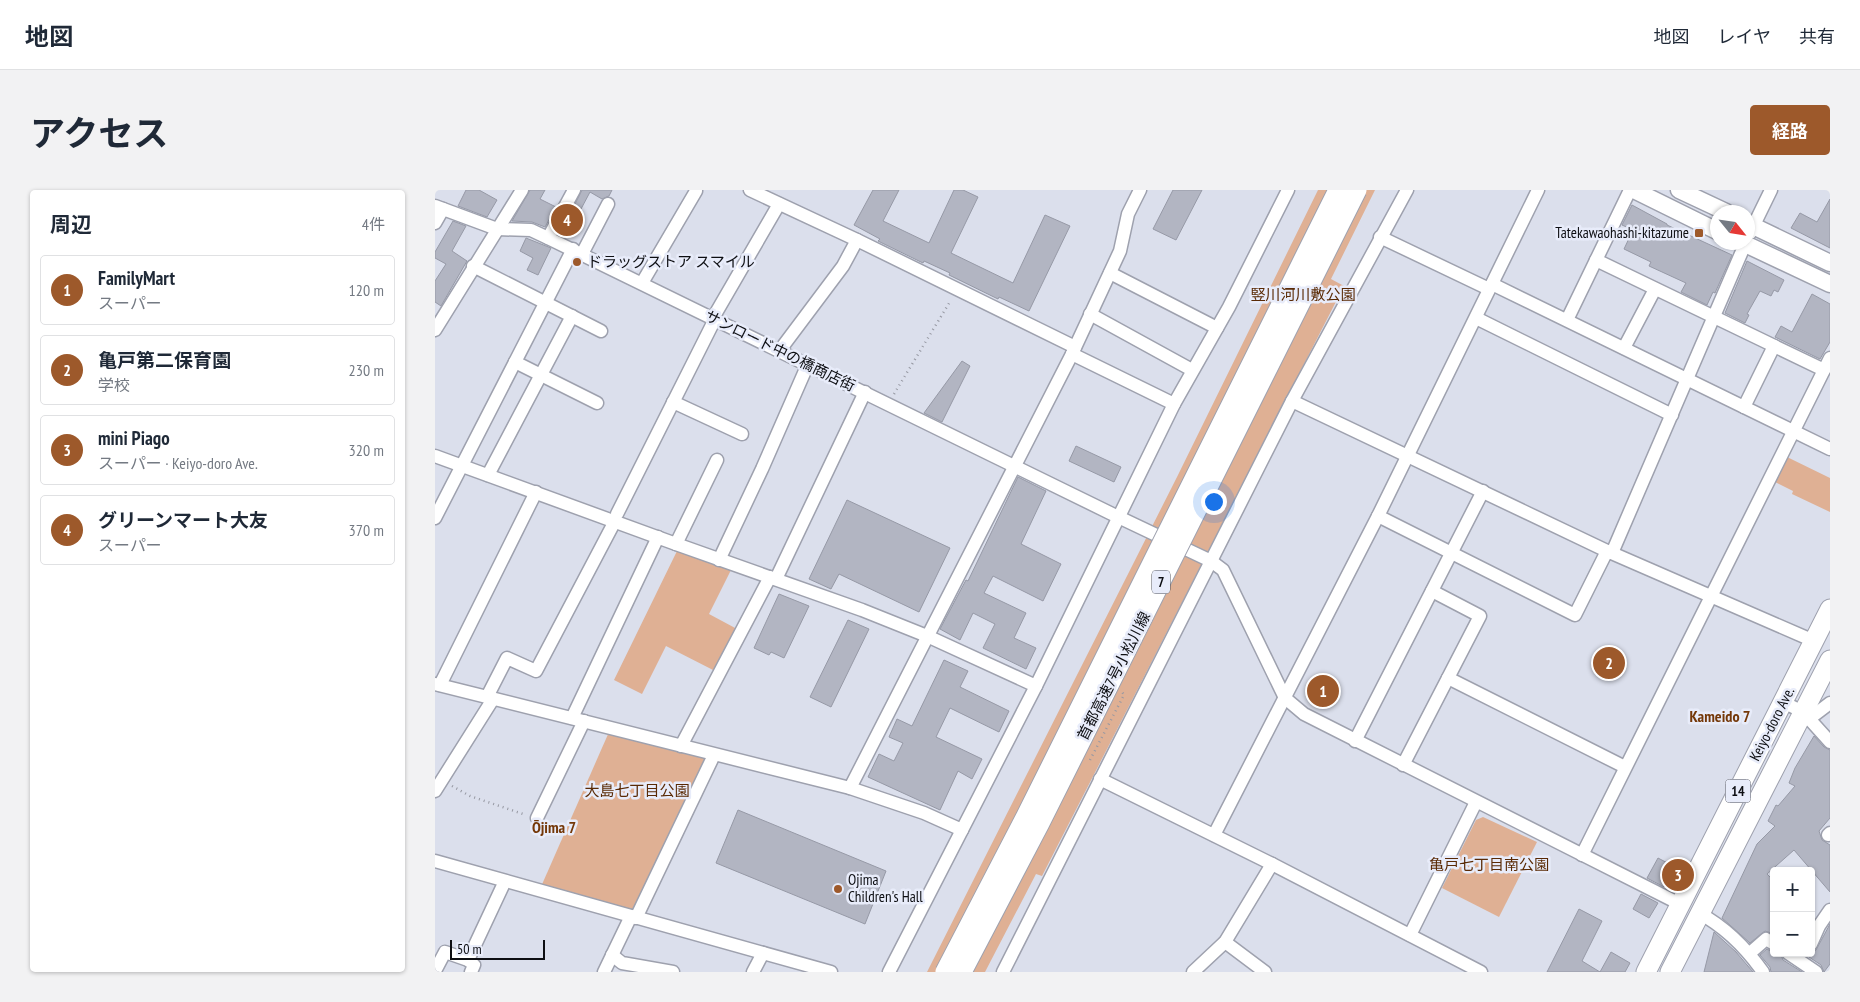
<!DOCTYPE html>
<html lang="ja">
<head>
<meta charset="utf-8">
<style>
  body { margin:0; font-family:"PT Sans Narrow","Noto Sans JP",sans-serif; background:#f2f2f3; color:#1f2937 }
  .controls { position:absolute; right:15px; bottom:15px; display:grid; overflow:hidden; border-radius:5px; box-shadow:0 1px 4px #0004 }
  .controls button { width:45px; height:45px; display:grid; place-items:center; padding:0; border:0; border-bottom:1px solid #e0e1e3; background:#fff; color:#1f2937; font:25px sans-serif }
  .compass { position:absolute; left:1275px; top:15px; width:45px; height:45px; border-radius:50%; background:#fff; box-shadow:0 1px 4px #0004; rotate:120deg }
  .scale { position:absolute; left:15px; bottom:12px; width:95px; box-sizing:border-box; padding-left:5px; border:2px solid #0d0e12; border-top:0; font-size:14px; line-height:18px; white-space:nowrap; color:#0d0e12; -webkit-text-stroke:4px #e8ecfa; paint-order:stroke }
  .you { position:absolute; left:778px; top:311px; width:18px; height:18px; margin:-12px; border:4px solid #fff; border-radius:50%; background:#1a73e8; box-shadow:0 0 0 8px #1a73e833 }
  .badge { display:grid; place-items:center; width:32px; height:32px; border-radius:50%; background:#9d592b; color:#fff; font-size:16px; font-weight:700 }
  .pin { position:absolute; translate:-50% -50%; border:2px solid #fff; box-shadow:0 1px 5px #0006 }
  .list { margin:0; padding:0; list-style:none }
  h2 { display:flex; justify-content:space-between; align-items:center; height:65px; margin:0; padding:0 20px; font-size:21px }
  h2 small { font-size:16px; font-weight:400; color:#747a83 }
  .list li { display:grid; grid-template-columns:32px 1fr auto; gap:15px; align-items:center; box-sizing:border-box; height:70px; margin:0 10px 10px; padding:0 10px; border:1px solid #e0e1e3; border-radius:5px }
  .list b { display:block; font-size:19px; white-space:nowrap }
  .list p { margin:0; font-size:16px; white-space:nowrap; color:#747a83 }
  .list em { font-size:16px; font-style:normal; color:#747a83 }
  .map { position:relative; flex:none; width:1395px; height:782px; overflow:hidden; border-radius:5px }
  header { display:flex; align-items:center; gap:30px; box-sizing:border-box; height:70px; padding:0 25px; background:#fff; border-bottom:1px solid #e0e1e3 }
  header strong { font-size:24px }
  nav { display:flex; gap:28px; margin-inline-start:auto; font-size:18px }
  .intro { display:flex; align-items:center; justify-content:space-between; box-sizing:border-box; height:120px; padding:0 30px }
  h1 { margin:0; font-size:35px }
  .button { padding:12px 22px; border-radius:5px; background:#9d592b; color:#fff; font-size:18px; font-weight:700 }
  main { display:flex; gap:30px; padding:0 30px }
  aside { flex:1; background:#fff; border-radius:5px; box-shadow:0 1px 4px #0004 }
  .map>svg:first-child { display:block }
  .green { fill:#dfb094 }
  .building { fill:#b2b5c2; stroke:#9699a6 }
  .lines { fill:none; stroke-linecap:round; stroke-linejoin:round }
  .minor-casing { stroke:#9ea1ae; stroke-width:15 }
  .major-casing { stroke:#9ea1ae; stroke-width:19 }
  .highway-casing { stroke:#9ea1ae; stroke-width:21 }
  .path { stroke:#9698a2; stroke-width:2.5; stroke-dasharray:1 4; stroke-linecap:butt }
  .minor { stroke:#fff; stroke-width:12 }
  .major { stroke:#fff; stroke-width:16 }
  .highway { stroke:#fff; stroke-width:19 }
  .highway-bridge-casing { stroke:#9ea1ae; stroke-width:21; stroke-linecap:butt }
  .highway-bridge { stroke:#fff; stroke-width:19 }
  .poi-dot { fill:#9d592b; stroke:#e8ecfa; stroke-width:2 }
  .labels { text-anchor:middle; stroke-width:5; stroke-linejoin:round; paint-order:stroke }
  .shield { fill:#e8ecfa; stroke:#4f5158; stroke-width:1 }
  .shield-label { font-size:14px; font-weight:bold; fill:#0d0e12 }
  .poi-label { font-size:15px; fill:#0d0e12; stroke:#e8ecfa; text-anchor:start }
  .park-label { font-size:15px; fill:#5a2a05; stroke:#e8ecfa }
  .street-label { font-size:15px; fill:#0d0e12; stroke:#e8ecfa }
  .neighbourhood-label { font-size:16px; font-weight:bold; fill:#743809; stroke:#e8ecfa }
</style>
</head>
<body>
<header>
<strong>地図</strong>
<nav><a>地図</a><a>レイヤ</a><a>共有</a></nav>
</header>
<div class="intro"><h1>アクセス</h1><a class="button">経路</a></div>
<main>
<aside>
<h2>周辺<small>4件</small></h2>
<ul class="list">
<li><span class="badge">1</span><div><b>FamilyMart</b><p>スーパー</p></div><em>120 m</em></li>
<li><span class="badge">2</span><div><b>亀戸第二保育園</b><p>学校</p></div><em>230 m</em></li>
<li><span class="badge">3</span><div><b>mini Piago</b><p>スーパー · Keiyo-doro Ave.</p></div><em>320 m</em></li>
<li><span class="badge">4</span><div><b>グリーンマート大友</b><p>スーパー</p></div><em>370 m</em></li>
</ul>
</aside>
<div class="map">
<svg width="1395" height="782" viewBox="0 0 1395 782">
  <rect width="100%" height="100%" fill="#dbdfec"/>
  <g class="green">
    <path d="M883 0H940L896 89 909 96 607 686 601 684 550 782H492L742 287Z"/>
    <path d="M1352 267 1395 288V322L1357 304 1358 301 1340 292Z"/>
    <path d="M242 361 296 380 274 424 302 439 280 481 231 456 207 504 179 490Z"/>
    <path d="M174 542 270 566 273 570 195 724 105 699Z"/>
    <path d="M1048 627 1102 652 1064 727 1007 698 1041 630Z"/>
  </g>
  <g class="building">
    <path d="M31 0H44L62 10 52 27 23 16Z"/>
    <path d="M95 0H110L105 9 121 17 110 37 97 32 77 31Z"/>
    <path d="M147 0H177L174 6 167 9 155 2 146 19 139 16Z"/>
    <path d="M438 0H464L448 31 494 53 519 0H528L543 7 516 63 578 93 610 25 635 36 594 121 564 107 563 109 514 85 515 83 489 71 488 73 443 51 445 49 419 35Z"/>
    <path d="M738 0H767L741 50 718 39Z"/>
    <path d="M1395 9V58L1356 38 1365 23 1382 32Z"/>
    <path d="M1197 15 1232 34V35L1297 65 1280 103 1278 102 1272 115 1246 102 1251 93 1214 76 1216 72 1189 59 1198 40 1187 35Z"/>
    <path d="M135 25 139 27 128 46 124 44Z"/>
    <path d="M18 31 31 36 17 61 32 71 6 116 0 112V91L11 74 0 68V62Z"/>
    <path d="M91 48 116 58 103 85 92 80 98 68 85 61Z"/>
    <path d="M1312 71 1349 90 1343 102 1339 100 1336 106 1325 101 1312 124 1314 125 1310 133 1290 123Z"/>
    <path d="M1377 104 1395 114V152L1385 169 1340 147 1346 136 1357 142Z"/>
    <path d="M527 171 535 176 507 232 489 223Z"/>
    <path d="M641 256 686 277 679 292 634 271Z"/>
    <path d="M583 287 611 301 586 354 626 374 608 411 558 386 549 403 591 423 579 448 601 458 591 479 548 458 560 434 538 423 525 450 505 439 531 390 533 391Z"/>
    <path d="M412 310 515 358 484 422 404 384 396 399 374 389Z"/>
    <path d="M344 404 374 416 349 468 336 462 334 465 319 458Z"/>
    <path d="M413 430 434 439 396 517 375 507Z"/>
    <path d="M509 470 533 481 525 497 574 521 564 542 515 518 501 547 547 569 537 589 523 581 505 620 433 587 444 564 459 571 468 553 454 547 462 529 477 536Z"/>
    <path d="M1379 546 1389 557 1395 560V628L1384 641 1387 650 1395 655V702L1359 660 1332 684 1339 691V744L1330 741 1315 753 1287 728 1322 654 1340 636 1333 631 1341 615 1343 616 1360 596 1354 593 1360 578Z"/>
    <path d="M303 620 451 681 430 734 281 673Z"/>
    <path d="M1223 668 1240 677 1229 697 1212 688Z"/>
    <path d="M1206 704 1223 713 1214 728 1198 719Z"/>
    <path d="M1144 719 1167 731 1147 771 1165 782 1176 762 1195 773 1190 782H1112Z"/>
    <path d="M1395 734V774L1389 782 1386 775 1368 763H1376L1381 760Z"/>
    <path d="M1279 742 1301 762 1318 782H1269Z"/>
    <path d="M1332 759 1339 763H1345L1348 770 1367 782H1336L1335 777 1325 765Z"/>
  </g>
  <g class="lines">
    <defs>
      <g id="minor">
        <path d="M315 0 422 50 640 157"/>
        <path d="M0 16 62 39 96 40 113 48 675 323 776 371 788 380 850 508 869 524 1245 714"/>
        <path d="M0 33 8 19"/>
        <path d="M1315 43 1336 0"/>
        <path d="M945 47 1054 99"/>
        <path d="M113 48 139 0"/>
        <path d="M147 64 173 14"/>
        <path d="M1161 70 1389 180"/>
        <path d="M38 76 166 141"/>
        <path d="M675 83 782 138"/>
        <path d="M207 93 261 1"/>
        <path d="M1057 94 1395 259"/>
        <path d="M655 124 757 180"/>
        <path d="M278 128 344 14"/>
        <path d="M1041 128 1237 225"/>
        <path d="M1132 130 1195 0"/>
        <path d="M0 140 87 0"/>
        <path d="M1189 158 1220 99"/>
        <path d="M345 160 408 76 422 50"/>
        <path d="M637 164 739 214"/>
        <path d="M80 172 162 213"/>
        <path d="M857 211 1172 361 1379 451"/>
        <path d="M238 212 307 244"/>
        <path d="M1309 217 1339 156"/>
        <path d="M0 266 241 354 427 420 492 446 601 496"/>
        <path d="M53 285 137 126"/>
        <path d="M182 324 280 129"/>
        <path d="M943 326 1140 425 1172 361"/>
        <path d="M0 328 138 59"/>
        <path d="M241 354 282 270"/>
        <path d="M1177 363 1311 52"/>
        <path d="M284 370 327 279 373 174"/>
        <path d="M341 389 430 202"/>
        <path d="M1013 488 1190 577"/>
        <path d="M0 494 415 598 489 623 527 640"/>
        <path d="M5 495 101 302"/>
        <path d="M52 507 72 468 101 481 180 331"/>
        <path d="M1348 512 1368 522 1395 552"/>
        <path d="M137 528 223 347"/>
        <path d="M1374 529 1395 513"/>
        <path d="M920 551 1048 301"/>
        <path d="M246 556 335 387"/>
        <path d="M968 575 1045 426 997 401"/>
        <path d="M665 589 837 674 1046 782"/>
        <path d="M415 598 637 164 685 61 693 24 705 0"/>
        <path d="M0 601 58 509"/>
        <path d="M102 628 149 531"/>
        <path d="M779 645 943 326 1103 0"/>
        <path d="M1393 645 1395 643"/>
        <path d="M1147 665 1395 168"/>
        <path d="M0 671 396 782"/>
        <path d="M1264 723C1290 737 1311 758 1328 782"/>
        <path d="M201 728 279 565"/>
        <path d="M975 745 1041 612"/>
        <path d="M790 752 830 782"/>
        <path d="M1376 754 1384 736 1395 720"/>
        <path d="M1315 763 1331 749 1339 754"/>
        <path d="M1353 763 1381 782"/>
        <path d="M177 765 187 773 238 782"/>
        <path d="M33 770 39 775 36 782"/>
        <path d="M0 781 10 762 33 770 70 691"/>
        <path d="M169 782 196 726"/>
        <path d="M318 782 328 763"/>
        <path d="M454 782 601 496 739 214 794 117 853 0"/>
        <path d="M568 782 857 211 972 0"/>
        <path d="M758 782 790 752 837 674"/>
      </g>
      <g id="major">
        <path d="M1199 0 1282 41"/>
        <path d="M1244 0 1291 22"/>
        <path d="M1312 33 1395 73"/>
        <path d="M1306 52 1395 94"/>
      </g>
      <g id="highway">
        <path d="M1211 782 1395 419"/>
        <path d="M1235 782 1395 470"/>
      </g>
    </defs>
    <use href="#minor" class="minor-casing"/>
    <use href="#major" class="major-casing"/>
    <use href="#highway" class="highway-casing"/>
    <g class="path">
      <path d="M459 204 516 110"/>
      <path d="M655 570 689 505 687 502"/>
      <path d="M17 596 35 606 91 625"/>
    </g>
    <use href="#minor" class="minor"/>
    <use href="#major" class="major"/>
    <use href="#highway" class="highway"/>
    <defs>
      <g id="highway-bridge">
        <path d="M510 782 591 626 903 0"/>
        <path d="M527 782 605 633 922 0"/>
      </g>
    </defs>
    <use href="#highway-bridge" class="highway-bridge-casing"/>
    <use href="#highway-bridge" class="highway-bridge"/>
  </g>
  <g class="poi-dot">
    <rect x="1259" y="38" width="10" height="10" rx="2.5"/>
    <circle cx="142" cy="72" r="5"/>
    <circle cx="403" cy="699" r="5"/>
  </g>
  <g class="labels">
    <g class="shield">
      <rect x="717" y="380.5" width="18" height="23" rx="4"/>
      <rect x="1290.5" y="589.5" width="25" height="23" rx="4"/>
    </g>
    <g class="shield-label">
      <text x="726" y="397">7</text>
      <text x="1303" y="606">14</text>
    </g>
    <g class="poi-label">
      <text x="1254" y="48" text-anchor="end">Tatekawaohashi-kitazume</text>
      <text x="152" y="77">ドラッグストア スマイル</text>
      <text x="413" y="695">Ojima<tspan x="413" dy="17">Children's Hall</tspan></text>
    </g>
    <g class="park-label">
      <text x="868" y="110">竪川河川敷公園</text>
      <text x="202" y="606">大島七丁目公園</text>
      <text x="1054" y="680">亀戸七丁目南公園</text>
    </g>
    <g class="street-label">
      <text transform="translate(345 161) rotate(26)" y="5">サンロード中の橋商店街</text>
      <text transform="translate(679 486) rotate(-63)" y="5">首都高速7号小松川線</text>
      <text transform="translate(1337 534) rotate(-63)" y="5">Keiyo-doro Ave.</text>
    </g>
    <g class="neighbourhood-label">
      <text x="1285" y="532">Kameido 7</text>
      <text x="119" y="643">Ōjima 7</text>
    </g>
  </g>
</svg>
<div class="controls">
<button>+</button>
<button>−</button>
</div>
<svg class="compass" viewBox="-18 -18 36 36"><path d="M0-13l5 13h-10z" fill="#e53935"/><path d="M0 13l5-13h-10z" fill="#747a83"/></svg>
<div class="scale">50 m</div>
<div class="you"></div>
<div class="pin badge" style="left:888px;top:501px">1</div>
<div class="pin badge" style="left:1174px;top:473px">2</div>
<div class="pin badge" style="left:1243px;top:685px">3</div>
<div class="pin badge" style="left:132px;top:30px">4</div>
</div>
</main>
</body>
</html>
